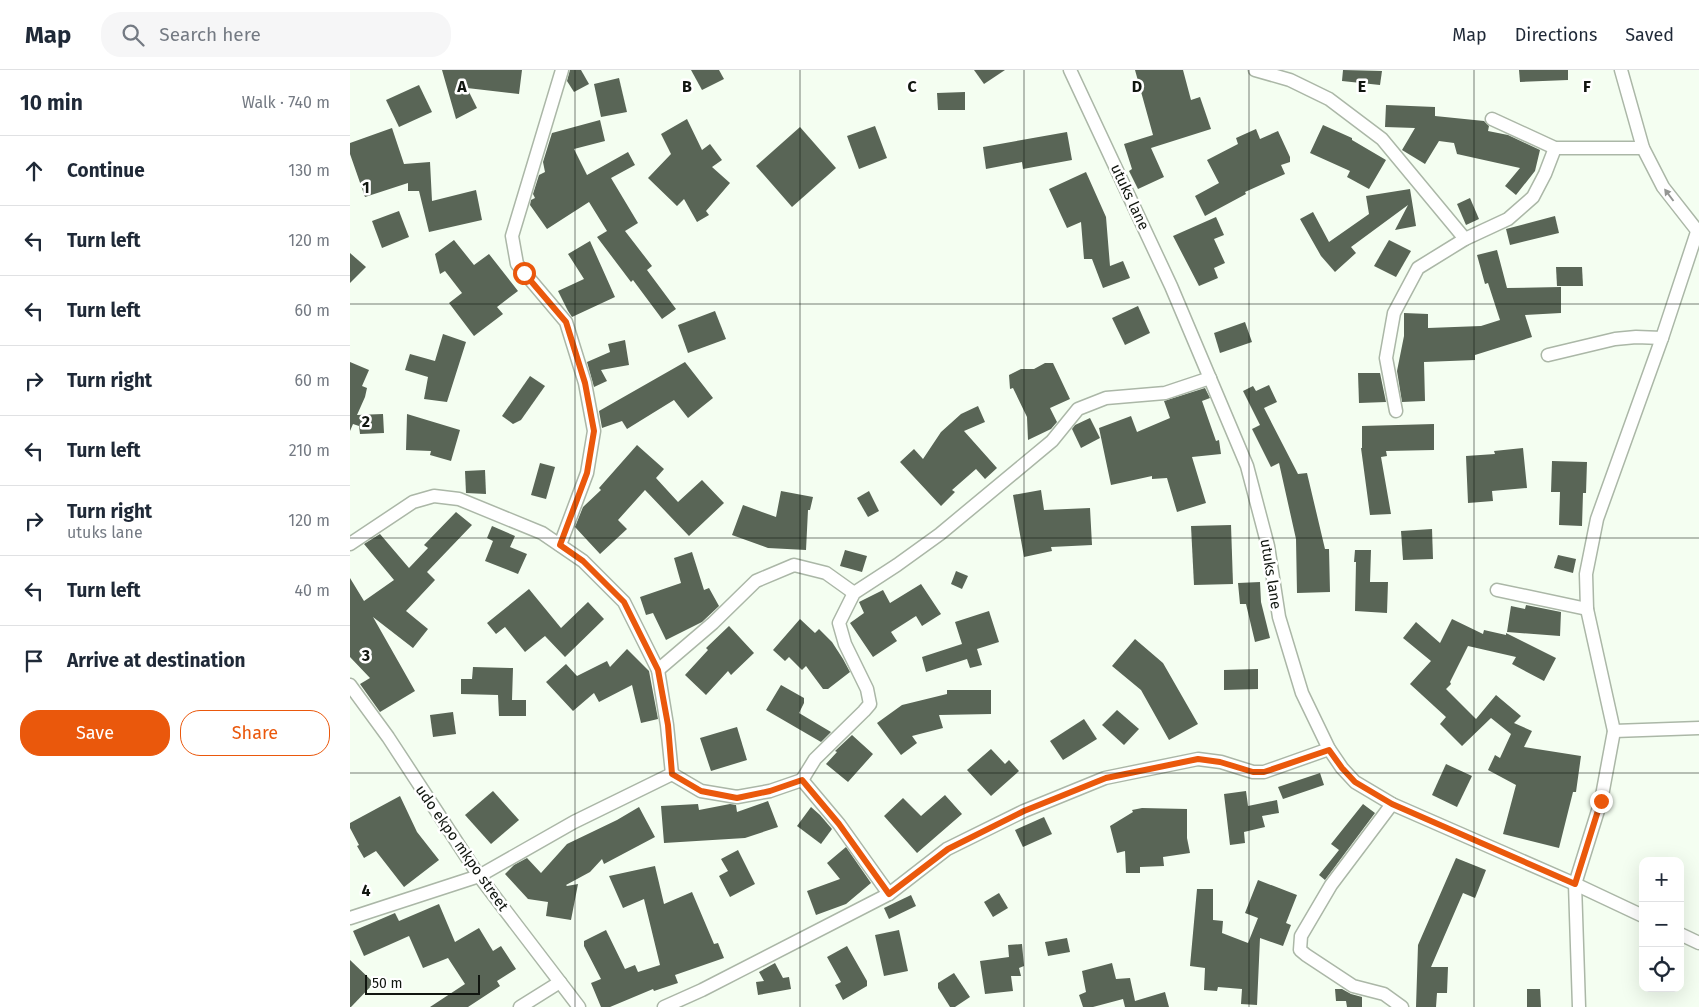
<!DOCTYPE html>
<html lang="en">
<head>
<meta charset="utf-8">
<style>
  body { margin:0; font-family:"Fira Sans",sans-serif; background:#f6f6f7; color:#1f2937 }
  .controls { position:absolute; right:15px; bottom:15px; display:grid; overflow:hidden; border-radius:10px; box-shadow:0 5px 20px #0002 }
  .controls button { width:45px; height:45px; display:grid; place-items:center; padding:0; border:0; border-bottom:1px solid #e0e1e3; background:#fff; color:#1f2937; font:25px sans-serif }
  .scale { position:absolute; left:15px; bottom:12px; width:115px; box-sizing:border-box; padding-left:5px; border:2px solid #111610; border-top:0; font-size:14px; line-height:18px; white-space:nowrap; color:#111610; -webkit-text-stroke:4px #fff; paint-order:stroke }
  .stop { position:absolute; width:15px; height:15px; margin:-11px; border:4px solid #ea580c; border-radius:50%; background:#fff }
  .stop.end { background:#ea580c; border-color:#fff; box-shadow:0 1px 5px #0008 }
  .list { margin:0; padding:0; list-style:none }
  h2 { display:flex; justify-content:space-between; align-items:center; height:65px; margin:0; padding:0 20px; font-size:21px }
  h2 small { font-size:16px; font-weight:400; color:#747a83 }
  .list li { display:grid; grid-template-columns:32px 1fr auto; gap:15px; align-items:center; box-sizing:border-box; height:70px; padding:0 20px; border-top:1px solid #e0e1e3 }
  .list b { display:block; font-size:19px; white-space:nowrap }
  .list p { margin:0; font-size:16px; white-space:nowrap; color:#747a83 }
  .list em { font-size:16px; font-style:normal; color:#747a83 }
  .actions { display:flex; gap:10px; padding:15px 20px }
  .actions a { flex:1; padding:11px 0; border:1px solid #ea580c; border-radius:20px; text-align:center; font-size:18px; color:#ea580c }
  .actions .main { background:#ea580c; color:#fff }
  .icon { flex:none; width:28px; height:28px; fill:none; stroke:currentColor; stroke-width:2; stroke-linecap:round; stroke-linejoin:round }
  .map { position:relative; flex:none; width:1349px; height:937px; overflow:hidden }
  header { display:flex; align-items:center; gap:30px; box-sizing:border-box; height:70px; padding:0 25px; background:#fff; border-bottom:1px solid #e0e1e3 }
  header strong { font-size:24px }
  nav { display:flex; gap:28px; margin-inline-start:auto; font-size:18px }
  .search { width:350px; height:45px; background:#f6f6f7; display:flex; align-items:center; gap:12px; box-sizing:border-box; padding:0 18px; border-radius:20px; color:#747a83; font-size:19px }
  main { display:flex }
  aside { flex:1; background:#fff }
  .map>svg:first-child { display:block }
  .building { fill:#596556 }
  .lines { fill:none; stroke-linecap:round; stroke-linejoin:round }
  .minor-casing { stroke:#abb7a7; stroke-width:15 }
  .minor { stroke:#fff; stroke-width:12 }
  .oneway { fill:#949693 }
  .route { stroke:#ea580c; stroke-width:6 }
  .grid { fill:none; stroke:#111610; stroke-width:1; stroke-opacity:0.55 }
  .labels { text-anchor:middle; stroke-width:5; stroke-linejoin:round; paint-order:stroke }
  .street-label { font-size:15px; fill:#111610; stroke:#fff }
  .grid-label { font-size:16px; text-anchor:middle; font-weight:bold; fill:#111610; stroke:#fff; stroke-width:5; stroke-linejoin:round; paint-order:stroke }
</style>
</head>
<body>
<header>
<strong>Map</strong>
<div class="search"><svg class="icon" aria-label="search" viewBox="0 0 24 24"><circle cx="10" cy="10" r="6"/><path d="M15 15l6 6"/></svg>Search here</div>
<nav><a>Map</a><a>Directions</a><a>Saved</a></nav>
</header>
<main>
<aside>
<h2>10 min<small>Walk · 740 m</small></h2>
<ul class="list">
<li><svg class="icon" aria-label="ahead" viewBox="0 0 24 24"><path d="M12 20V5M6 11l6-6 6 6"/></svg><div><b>Continue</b></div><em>130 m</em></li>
<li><svg class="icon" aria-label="left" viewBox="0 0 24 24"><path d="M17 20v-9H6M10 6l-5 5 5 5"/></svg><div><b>Turn left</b></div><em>120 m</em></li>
<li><svg class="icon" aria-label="left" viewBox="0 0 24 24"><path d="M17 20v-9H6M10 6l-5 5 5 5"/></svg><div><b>Turn left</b></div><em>60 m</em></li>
<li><svg class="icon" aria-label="right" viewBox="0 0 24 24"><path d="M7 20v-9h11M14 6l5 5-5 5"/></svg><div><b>Turn right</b></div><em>60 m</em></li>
<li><svg class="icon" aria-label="left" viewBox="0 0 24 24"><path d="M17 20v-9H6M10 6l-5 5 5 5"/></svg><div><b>Turn left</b></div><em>210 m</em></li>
<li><svg class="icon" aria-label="right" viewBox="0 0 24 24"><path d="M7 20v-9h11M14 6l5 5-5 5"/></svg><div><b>Turn right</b><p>utuks lane</p></div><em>120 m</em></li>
<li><svg class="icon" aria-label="left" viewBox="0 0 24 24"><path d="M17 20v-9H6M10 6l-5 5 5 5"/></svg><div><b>Turn left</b></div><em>40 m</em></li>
<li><svg class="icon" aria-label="arrive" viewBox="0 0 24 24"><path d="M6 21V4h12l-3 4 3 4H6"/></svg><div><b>Arrive at destination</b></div></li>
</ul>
<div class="actions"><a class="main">Save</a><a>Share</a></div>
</aside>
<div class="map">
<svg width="1349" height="937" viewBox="0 0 1349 937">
  <rect width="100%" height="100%" fill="#f4fef1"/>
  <g class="building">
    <path d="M92 0H172L169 24 117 18 127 38 106 49Z"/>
    <path d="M220 0H231L239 14 224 22 217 11Z"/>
    <path d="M341 0H369L374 9 352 20Z"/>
    <path d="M624 0H655L634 14Z"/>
    <path d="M785 0H833L841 30 850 27 861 59 801 78 814 107 788 119 779 101 782 99 774 74 803 65Z"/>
    <path d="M993 0 1032 1 1030 15 992 11Z"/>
    <path d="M1169 0H1218V10L1170 12Z"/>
    <path d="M269 8 277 42 251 47 244 14Z"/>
    <path d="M69 15 82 42 49 57 36 30Z"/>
    <path d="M615 22V40H588L587 23Z"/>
    <path d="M1036 35 1085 37V46L1134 51 1139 56 1138 61 1158 65 1190 80 1185 101 1166 125 1155 116 1170 98 1107 84 1104 73 1089 71 1075 94 1052 80 1065 58 1035 57Z"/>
    <path d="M337 49 352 80 360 74 372 90 362 97 380 113 356 141 359 145 347 152 334 129 327 136 298 108 321 84 311 64Z"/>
    <path d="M250 50 255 71 224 79 237 105 278 82 285 95 261 108 288 153 275 161 302 196 297 200 326 239 312 249 283 210 281 212 247 167 257 161 239 132 197 159 180 135 181 130 185 128 183 124 189 105 195 102 193 92 202 63Z"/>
    <path d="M973 55 1002 68V70L1036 90 1019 119 997 107 1000 101 960 83Z"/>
    <path d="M525 56 537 88 509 99 497 66Z"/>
    <path d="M450 57 486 98 442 137 406 96Z"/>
    <path d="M42 58 54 94 80 92 82 131 126 120 132 150 79 162 69 121H58V113L15 127 0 84V73Z"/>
    <path d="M906 59 910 69 928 61 940 87V92L931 95 935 104 895 122 896 124 855 146 845 126 869 113 857 90 888 74 886 68Z"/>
    <path d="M717 62 722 90 673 99 672 92 636 99 633 77Z"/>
    <path d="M736 102 756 147 760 196 773 191 780 208 753 218 742 189H734L731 152 717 158 699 119Z"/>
    <path d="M1060 119 1066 156 1045 160 1058 135 1001 177 1006 183 985 202 971 186 950 149 963 142 979 172 1019 144 1016 126Z"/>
    <path d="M1120 128 1129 149 1116 155 1107 134Z"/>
    <path d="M49 141 59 167 32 178 22 151Z"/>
    <path d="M1205 146 1209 163 1160 175 1156 159Z"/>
    <path d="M866 147 874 165 864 169 875 193 864 198 868 208 849 216 823 166Z"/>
    <path d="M104 170 124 195 139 184 168 221 147 237 153 244 124 266 99 233 112 223 95 201 90 204 85 184Z"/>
    <path d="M1039 170 1061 181 1046 207 1024 196Z"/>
    <path d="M240 171 265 227 222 247 218 241 208 221 234 209 218 184Z"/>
    <path d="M1147 180 1157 218 1211 217V243L1175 245 1182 267 1125 285V290L1074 292 1075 331 1052 332 1047 301 1054 266V243L1078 244V258L1131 256 1150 250 1138 213 1135 214 1127 185Z"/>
    <path d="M0 183 16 197 0 213Z"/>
    <path d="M1206 197H1232L1233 216H1207Z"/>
    <path d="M788 236 800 263 775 275 762 248Z"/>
    <path d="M365 241 376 269 338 283 328 255Z"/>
    <path d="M895 252 902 272 870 283 864 263Z"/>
    <path d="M93 264 116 272 97 332 74 329 78 307 55 300 60 284 85 291Z"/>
    <path d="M275 270 279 295 251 300 257 311 244 317 237 292 260 282 258 274Z"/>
    <path d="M0 292 19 300 12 316 17 318 15 327 7 345 33 344 34 363 10 364 9 356 3 354 0 361Z"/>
    <path d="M335 292 363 328 338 348 324 330 277 359 272 351 252 358 249 341Z"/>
    <path d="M695 293H703L720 329 700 338 707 352 701 359 678 370 677 347 663 318 660 319 659 305 671 299H684Z"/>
    <path d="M1008 303H1030L1036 332 1009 333Z"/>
    <path d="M180 306 195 316 171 350 163 354 152 346Z"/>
    <path d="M919 315 927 332 914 338 948 404 957 403 975 479H979L980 522 947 523 946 469 929 393 921 397 902 359 910 355 893 321 903 316 906 321Z"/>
    <path d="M855 318 860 328 852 331 866 371 869 370 871 384 842 387 856 433 827 442 817 408 802 409V406L761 415 749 358 781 346 787 362 820 348 814 331Z"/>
    <path d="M628 336 635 352 614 361 647 398 635 409 626 399 602 420 605 422 591 436 550 392 564 379 573 389 591 362 611 344Z"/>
    <path d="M57 344 110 360 101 391 80 385 81 381 56 380Z"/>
    <path d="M740 348 750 368 731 378 722 359 725 355Z"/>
    <path d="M1084 354V380L1036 381 1037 386 1031 387 1041 444 1020 445 1011 378H1012V356Z"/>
    <path d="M287 375 314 399 306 408 328 432 352 410 374 433 339 466 295 420 268 450 277 459 250 484 225 457 233 437 251 420 249 418Z"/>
    <path d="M1173 378 1177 418 1142 421 1143 431 1118 433 1116 386 1145 384 1144 381Z"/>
    <path d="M1202 391 1237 392 1236 423H1233L1232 456 1209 455 1210 422H1201Z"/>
    <path d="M190 393 205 397 196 429 181 425Z"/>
    <path d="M135 400 136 424 116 423 115 401Z"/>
    <path d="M691 420 694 440 740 438 742 475 701 477 702 481 674 487 663 425Z"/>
    <path d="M431 421 463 427 460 440H458L456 480 418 478 382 465 393 435 426 447Z"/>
    <path d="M519 421 529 441 518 447 507 428Z"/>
    <path d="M106 442 122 455 77 502 85 510 56 541 78 559 63 578 23 547 65 621 30 642 10 614 20 608 0 587V508L14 531 44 510 14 474 30 464 59 498 78 478 74 475Z"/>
    <path d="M881 455 883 514 844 515 841 456Z"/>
    <path d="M142 456 165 466 160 477 177 484 168 504 135 491 143 471 137 468Z"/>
    <path d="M1082 459 1083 489 1053 490 1051 461Z"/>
    <path d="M495 480 517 486 512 502 490 496Z"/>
    <path d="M1005 480H1021L1020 512H1038L1037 543 1005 541 1006 492H1004Z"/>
    <path d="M342 482 354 520 359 518 369 536 352 552 316 570 303 543 296 545 290 527 331 513 324 488Z"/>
    <path d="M1208 485 1226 489 1223 503 1204 498Z"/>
    <path d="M606 501 618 506 612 519 601 514Z"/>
    <path d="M910 512 911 532 920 568 905 572 896 534H890L888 513Z"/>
    <path d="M571 514 591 544 572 556 566 546 541 562 547 571 523 587 500 553 514 543 509 532 533 520 540 533Z"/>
    <path d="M179 519 211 558 238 532 254 549 215 587 195 566 175 582 155 557 146 564 137 553Z"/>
    <path d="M1176 535 1211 542 1210 566 1157 562 1161 536 1175 539Z"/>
    <path d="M639 541 649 572 627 579 632 595 620 598 617 589 576 602 572 587 612 574 605 552Z"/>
    <path d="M450 549 465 563 469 559 482 572 493 589 500 602 478 619H473L456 596 452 600 439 587 435 591 423 580Z"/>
    <path d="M1102 549 1133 564 1134 560 1156 565V563L1206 588 1194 611 1162 594 1166 587 1118 576 1100 612 1101 614 1096 619 1126 649 1146 625 1171 646 1164 653 1182 661 1174 677 1231 686 1226 722H1223L1209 778 1153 764 1166 715 1138 700 1145 685 1150 688 1161 664 1141 648 1112 676 1090 654 1096 647 1060 614 1081 591 1053 568 1066 552 1090 573Z"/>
    <path d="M379 556 404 583 381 605 378 601 356 625 335 605 358 580 356 578Z"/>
    <path d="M785 569 813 593 848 654 819 670 791 620 762 596Z"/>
    <path d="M277 579 299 601 308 649 291 653 282 615 249 632 244 623 223 641 196 612 216 594 227 606 257 591 260 597Z"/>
    <path d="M123 597 163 598 162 630H176V646H149L148 625 111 624V609H122Z"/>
    <path d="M908 599V619L874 620V600Z"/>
    <path d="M431 615 454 628V633L449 643 481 662 471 672 416 640Z"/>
    <path d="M597 620H641V644L589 645 593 658 562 666 567 673 551 685 527 653 552 635 597 624Z"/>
    <path d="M767 640 789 659 774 675 752 655Z"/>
    <path d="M103 642 106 664 83 667 80 645Z"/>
    <path d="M734 649 747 669 713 690 700 671Z"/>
    <path d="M387 657 397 690 361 701 350 668Z"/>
    <path d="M502 665 523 684 498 712 476 694 487 682 485 681Z"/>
    <path d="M641 679 655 694 659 690 669 701 641 726 617 700Z"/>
    <path d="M1096 694 1122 706 1107 737 1082 725Z"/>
    <path d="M970 703 974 715 933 729 928 717Z"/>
    <path d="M143 721 169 750 141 774 115 745Z"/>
    <path d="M896 721 898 736 927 730 929 743 912 746 915 757 894 762 895 773 880 775 874 724Z"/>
    <path d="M595 725 612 744 567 783 534 746 553 728 571 746Z"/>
    <path d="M50 726 67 762 89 790 54 817 26 781 14 788 7 776 9 775 0 758V753Z"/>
    <path d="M418 731 428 757 395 768 314 773 311 736 348 734 349 740 380 734 386 735 387 742Z"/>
    <path d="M1013 734 1025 743 975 810 969 805 989 780 981 774Z"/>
    <path d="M289 737 305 767 254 794 252 789 240 802 216 815 217 816 228 814 221 850 196 846 198 832 178 829 155 804 164 795 177 788 191 803 217 774 267 750Z"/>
    <path d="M461 737 470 745 482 759 471 774 447 756Z"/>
    <path d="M792 738 837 739V768L840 783 813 787 814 796 790 797V803H776L775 781 767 783 760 756 783 742 782 740Z"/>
    <path d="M694 747 702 764 673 777 665 760Z"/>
    <path d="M496 777 521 813 496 834 466 845 457 821 490 809 477 793Z"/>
    <path d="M388 780 405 814 380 827 369 806 378 801 371 789Z"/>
    <path d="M1106 788 1136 800 1125 828 1113 823 1081 897H1098L1097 923H1087L1086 937H1066L1068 875Z"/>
    <path d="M305 796 314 834 342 822 364 874 368 873 374 888 325 905 328 913 304 921 303 919 260 937H251L241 913 251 909 234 876V871L256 860 275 899 285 895 288 902 310 895 294 829 273 838 259 806Z"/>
    <path d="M908 810 947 825 936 853 941 855 933 876 910 868 907 935 891 934 892 919 868 917 867 921 854 920 855 898 840 896 847 819H863V850L873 851 872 863 898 873 908 848 895 843Z"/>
    <path d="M649 823 658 838 643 847 634 832Z"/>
    <path d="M561 825 566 836 539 849 534 838Z"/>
    <path d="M89 834 105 872 129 858 143 881 151 876 166 899 147 911 150 916 118 937H80L115 914 98 888 73 898 59 866 14 886 3 861 45 843 49 851Z"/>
    <path d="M549 860 558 901 534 906 525 865Z"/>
    <path d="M717 868 720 882 698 886 695 872Z"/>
    <path d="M672 874 674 896 669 898 671 906H661L663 921 635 924 630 891 659 887 658 875Z"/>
    <path d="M497 876 517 911V916L493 930 485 915 491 912 477 887Z"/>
    <path d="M0 890 24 913 1 937H0Z"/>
    <path d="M425 893 433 908 439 907 441 919 408 925 406 912 414 911 409 902Z"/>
    <path d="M762 893 766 909 780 908 785 931 815 922 819 937H775L773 929 743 937H733L729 925 736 922 732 901Z"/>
    <path d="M604 903 620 927 605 937H600L588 918V913Z"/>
    <path d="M985 919H992L1001 924 1012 927V937H997L996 931H986Z"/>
    <path d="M1177 919H1190L1191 937H1177Z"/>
  </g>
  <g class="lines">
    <defs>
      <g id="minor">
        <path d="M720 0 821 216 897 396 918 476 929 547 952 623 979 679 992 698 1005 712 1042 734 1225 814 1293 846"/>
        <path d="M905 0 940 10 979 29 1032 69 1115 169"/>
        <path d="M1271 0 1293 78 1313 117 1349 163"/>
        <path d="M1142 49 1205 78H1293"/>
        <path d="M1198 285 1265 269 1286 267 1312 268"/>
        <path d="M1046 341 1036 288 1044 243 1068 198 1115 169 1158 149 1183 127 1195 104 1205 78"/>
        <path d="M0 474 63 432 84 426 109 429 192 463 233 491 274 532 308 600 317 655 322 704"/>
        <path d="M210 475 237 403 244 361 235 313 216 252 167 194 162 166 212 0"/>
        <path d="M1147 520 1237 539"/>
        <path d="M308 600 363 553 406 511 444 495 476 503 504 523"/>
        <path d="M0 615 38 667 129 806 229 937"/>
        <path d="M1264 661 1349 658"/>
        <path d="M322 704 351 721 387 727 420 721 452 710 489 754 539 824"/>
        <path d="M452 710 465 689 514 641 520 634 517 619 495 574 489 553 504 523 547 495 590 464 702 371 728 339 756 328 815 323 860 308"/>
        <path d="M1042 734 981 815 951 866 950 880 956 885 1003 916 1034 924 1052 937"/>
        <path d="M0 848 129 806 224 752 322 704"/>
        <path d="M1330 864 1349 873"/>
        <path d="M170 937 210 912"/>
        <path d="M314 937 352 920 539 824 597 779 674 741 755 708 848 689 871 692 903 702H914L979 679"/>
        <path d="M1229 937 1225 814 1251 731 1264 661 1237 539 1236 504 1247 449 1312 268 1347 162"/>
      </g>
    </defs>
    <use href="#minor" class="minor-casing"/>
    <use href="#minor" class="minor"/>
  </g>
  <defs><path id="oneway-solid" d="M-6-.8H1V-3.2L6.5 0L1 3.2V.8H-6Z" transform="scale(1.25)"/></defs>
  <use class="oneway" href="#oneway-solid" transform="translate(1319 125) rotate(-127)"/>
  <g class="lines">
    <path class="route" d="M174 203 216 252 235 313 244 361 237 403 210 475 233 491 274 532 308 600 318 655 322 704 351 721 387 728 420 721 452 710 489 754 539 824 598 779 674 741 756 708 848 689 870 692 903 702H914L979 680 992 698 1005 712 1042 734 1225 814 1251 731"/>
  </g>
  <path class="grid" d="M225 0V937M450 0V937M674 0V937M899 0V937M1124 0V937M0 234H1349M0 468H1349M0 703H1349"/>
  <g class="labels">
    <g class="street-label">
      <text transform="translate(780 127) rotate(65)" y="5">utuks lane</text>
      <text transform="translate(921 504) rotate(81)" y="5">utuks lane</text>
      <text transform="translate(112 778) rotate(55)" y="5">udo ekpo mkpo street</text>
    </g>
  </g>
  <g class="grid-label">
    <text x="112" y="22">A</text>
    <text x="337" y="22">B</text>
    <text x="562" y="22">C</text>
    <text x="787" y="22">D</text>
    <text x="1012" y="22">E</text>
    <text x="1237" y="22">F</text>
    <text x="16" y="123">1</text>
    <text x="16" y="357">2</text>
    <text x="16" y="591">3</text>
    <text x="16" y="826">4</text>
  </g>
</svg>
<div class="controls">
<button>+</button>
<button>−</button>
<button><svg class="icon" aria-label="locate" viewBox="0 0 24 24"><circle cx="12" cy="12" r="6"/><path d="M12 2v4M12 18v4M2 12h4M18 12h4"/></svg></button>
</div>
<div class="scale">50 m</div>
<div class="stop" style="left:174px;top:203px"></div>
<div class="stop end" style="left:1251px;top:731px"></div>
</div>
</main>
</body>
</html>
